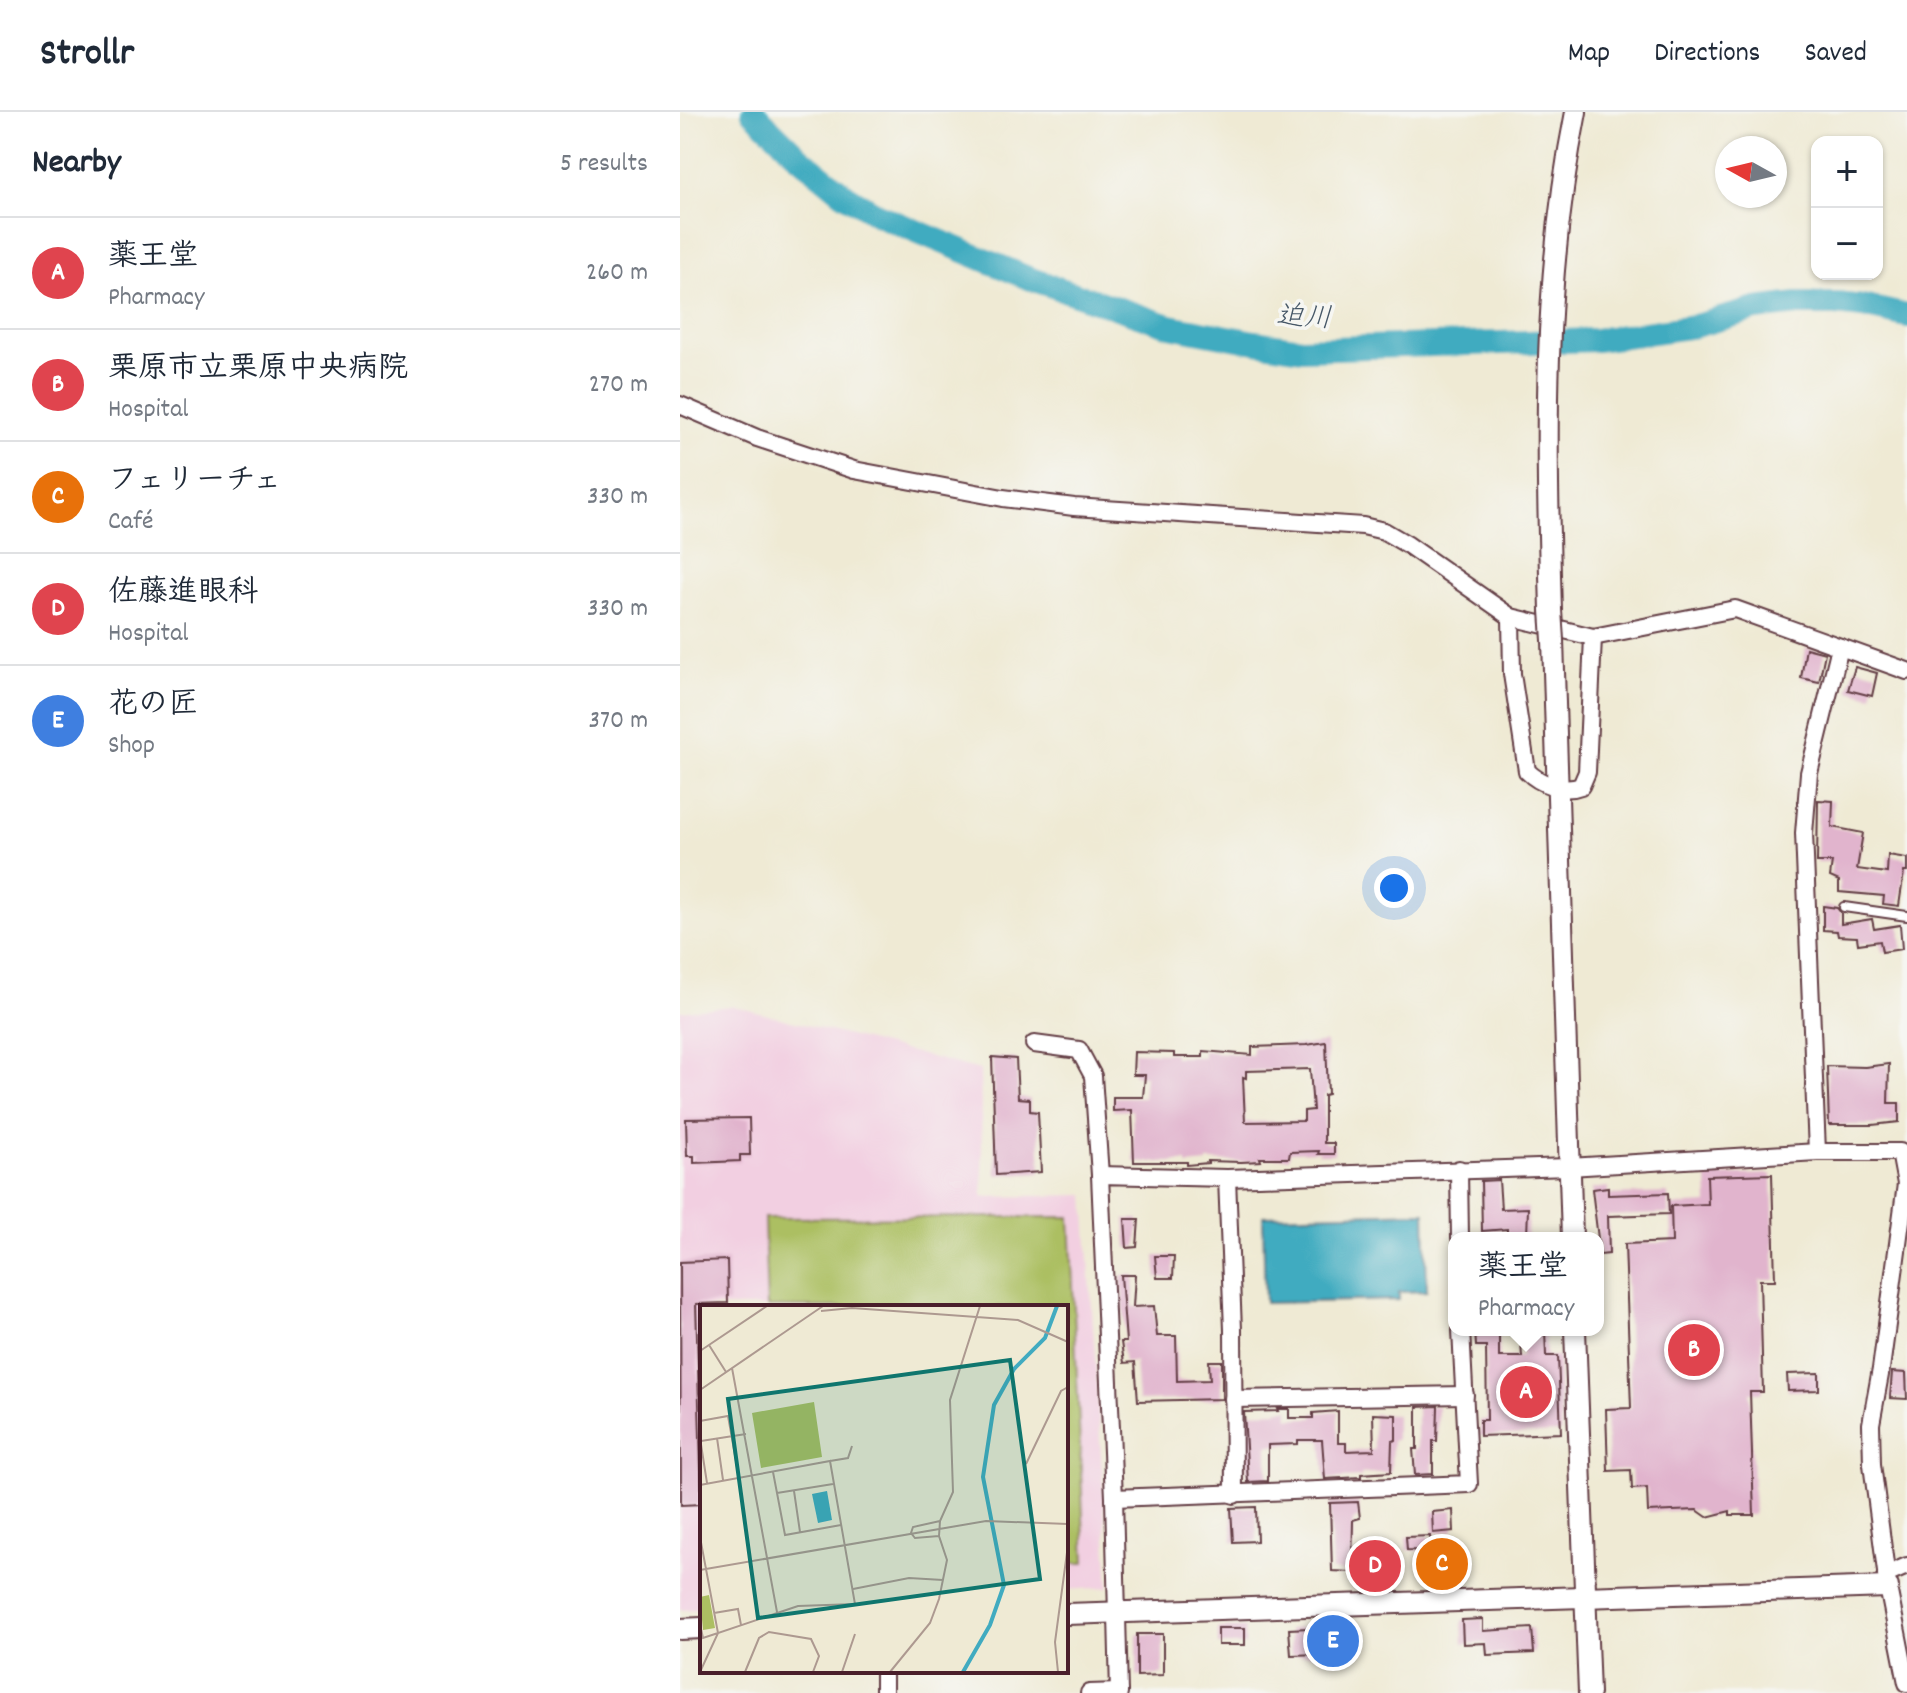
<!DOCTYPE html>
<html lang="en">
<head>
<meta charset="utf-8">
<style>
  body { margin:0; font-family:Dekko,"Klee One",sans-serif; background:#f6f6f7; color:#1f2937 }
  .controls { position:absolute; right:24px; top:24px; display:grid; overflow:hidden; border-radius:16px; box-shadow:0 2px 6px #0004 }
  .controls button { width:72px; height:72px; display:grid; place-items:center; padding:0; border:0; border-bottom:2px solid #e0e1e3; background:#fff; color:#1f2937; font:40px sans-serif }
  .compass { position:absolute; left:1035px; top:24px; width:72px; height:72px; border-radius:50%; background:#fff; box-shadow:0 2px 6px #0004; rotate:278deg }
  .you { position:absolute; left:714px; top:776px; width:28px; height:28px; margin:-20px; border:6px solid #fff; border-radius:50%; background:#1a73e8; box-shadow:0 0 0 12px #1a73e833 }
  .badge { display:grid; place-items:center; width:52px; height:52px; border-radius:50%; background:#1a73e8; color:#fff; font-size:26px; font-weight:700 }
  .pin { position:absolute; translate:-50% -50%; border:4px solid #fff; box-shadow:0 2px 8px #0006 }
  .popup { position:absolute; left:768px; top:1120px; width:156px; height:104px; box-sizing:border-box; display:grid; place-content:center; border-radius:16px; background:#fff; filter:drop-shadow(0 2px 6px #0005); font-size:26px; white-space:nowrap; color:#747a83 }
  .popup b { font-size:30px; color:#1f2937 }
  .popup::after { content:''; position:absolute; left:50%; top:100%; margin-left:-16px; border:16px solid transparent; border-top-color:#fff }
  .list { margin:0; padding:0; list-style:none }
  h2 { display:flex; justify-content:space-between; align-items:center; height:104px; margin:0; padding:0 32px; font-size:34px }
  h2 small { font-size:26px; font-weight:400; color:#747a83 }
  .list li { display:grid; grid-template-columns:52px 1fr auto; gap:24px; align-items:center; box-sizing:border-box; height:112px; padding:0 32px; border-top:2px solid #e0e1e3 }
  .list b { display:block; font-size:30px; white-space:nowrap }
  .list p { margin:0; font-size:26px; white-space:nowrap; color:#747a83 }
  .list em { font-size:26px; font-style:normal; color:#747a83 }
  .map { position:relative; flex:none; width:1227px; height:1581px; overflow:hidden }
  header { display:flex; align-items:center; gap:48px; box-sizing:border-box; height:112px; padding:0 40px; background:#fff; border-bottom:2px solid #e0e1e3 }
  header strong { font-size:38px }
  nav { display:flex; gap:44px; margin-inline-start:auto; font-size:28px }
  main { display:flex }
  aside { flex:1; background:#fff }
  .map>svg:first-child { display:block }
  .built { fill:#f2cfe1 }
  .green { fill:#acbf62; stroke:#7b6f46; stroke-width:2 }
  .water { fill:#41abc0; stroke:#466576; stroke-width:2 }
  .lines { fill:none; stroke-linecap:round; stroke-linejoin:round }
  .river { stroke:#41abc0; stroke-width:24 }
  .building { fill:#e1b4cd; fill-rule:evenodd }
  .service-casing { stroke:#633d44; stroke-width:12 }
  .minor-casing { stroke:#633d44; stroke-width:20 }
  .tertiary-casing { stroke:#633d44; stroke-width:24 }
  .service { stroke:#fff; stroke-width:8 }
  .minor { stroke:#fff; stroke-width:16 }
  .tertiary { stroke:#fff; stroke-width:20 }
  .tertiary-bridge-casing { stroke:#633d44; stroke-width:24; stroke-linecap:butt }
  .tertiary-bridge { stroke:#fff; stroke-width:20 }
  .labels { text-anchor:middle; stroke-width:7; stroke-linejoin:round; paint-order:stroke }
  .water-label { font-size:28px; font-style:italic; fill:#465767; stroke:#f6f6f2 }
  .inset-river { fill:none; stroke:#41abc0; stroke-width:4 }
  .inset-road { fill:none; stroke:#ad9990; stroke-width:2 }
  .view { fill:#0f766e; fill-opacity:0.15; stroke:#0f766e; stroke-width:4 }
  .inset-edge { fill:none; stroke:#4a1f2b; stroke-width:4 }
</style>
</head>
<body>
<header>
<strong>Strollr</strong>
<nav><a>Map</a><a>Directions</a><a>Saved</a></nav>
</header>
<main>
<aside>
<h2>Nearby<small>5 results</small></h2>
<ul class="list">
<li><span class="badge" style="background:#e0444e">A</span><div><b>薬王堂</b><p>Pharmacy</p></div><em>260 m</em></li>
<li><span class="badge" style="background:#e0444e">B</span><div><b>栗原市立栗原中央病院</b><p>Hospital</p></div><em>270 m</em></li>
<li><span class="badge" style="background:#e8710a">C</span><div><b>フェリーチェ</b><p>Café</p></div><em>330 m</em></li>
<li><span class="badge" style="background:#e0444e">D</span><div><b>佐藤進眼科</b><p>Hospital</p></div><em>330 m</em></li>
<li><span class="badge" style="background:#3f7fe0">E</span><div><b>花の匠</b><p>Shop</p></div><em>370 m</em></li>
</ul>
</aside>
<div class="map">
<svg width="1227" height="1581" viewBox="0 0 1227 1581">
  <rect width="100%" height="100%" fill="#f6f6f2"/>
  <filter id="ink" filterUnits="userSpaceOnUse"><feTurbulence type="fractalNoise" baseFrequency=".0125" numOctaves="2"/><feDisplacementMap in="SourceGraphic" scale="16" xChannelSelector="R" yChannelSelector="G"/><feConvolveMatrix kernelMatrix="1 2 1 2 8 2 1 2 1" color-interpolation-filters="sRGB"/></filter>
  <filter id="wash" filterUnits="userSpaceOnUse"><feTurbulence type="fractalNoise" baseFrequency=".006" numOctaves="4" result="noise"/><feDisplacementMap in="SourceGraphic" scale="32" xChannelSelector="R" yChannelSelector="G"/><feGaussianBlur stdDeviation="1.8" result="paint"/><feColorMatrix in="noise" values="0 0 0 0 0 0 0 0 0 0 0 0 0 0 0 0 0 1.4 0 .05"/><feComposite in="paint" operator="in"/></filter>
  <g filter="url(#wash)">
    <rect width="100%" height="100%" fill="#efead4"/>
    <path class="built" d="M53 894 300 958 303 1085 405 1083 429 1475 386 1478V1195H22V1497L0 1498V899Z"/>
    <path class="green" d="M390 1105 405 1451H386V1195H87L84 1106Z"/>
    <path class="water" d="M745 1100 747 1179 719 1180V1188L585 1191 583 1104Z"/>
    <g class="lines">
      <path class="river" d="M73 0 119 45 163 81 198 103 348 166 490 214 569 229 622 237 916 228 1015 214 1076 197 1117 192H1157L1192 196 1227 204"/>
    </g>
    <g id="blocks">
      <g class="building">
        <path d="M1126 536 1145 541 1139 570 1121 566Z"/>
        <path d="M1175 555 1197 561 1192 584 1168 578Z"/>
        <path d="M1138 688 1153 689 1152 715 1183 721 1177 757 1207 761 1208 743 1227 746V760H1224L1219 794 1203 792 1204 784 1159 780V769L1150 765 1152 750H1137Z"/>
        <path d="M1143 794 1157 796 1161 801V812L1192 807 1194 817 1220 813 1222 837 1202 840 1200 829 1178 832 1177 825 1158 824 1157 819 1143 818Z"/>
        <path d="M646 930 648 982 644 983V1031H654V1042H638L639 1039 610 1040 609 1046H580L581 1049 561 1050 528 1049V1051L507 1053V1050H454L452 998 433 999V985H463L465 963H453L454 940 494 941V945H523V939L572 943V935L626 933ZM630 957 633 998 624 999V1009L565 1010 563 965 566 966V959Z"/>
        <path d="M312 945 336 947 338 986 350 987V999L358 1000 361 1060 316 1063Z"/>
        <path d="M1209 952 1208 991H1219V1010L1192 1013H1149L1147 954 1185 955Z"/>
        <path d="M69 1006 70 1043H60V1049L14 1051V1044H7L6 1007Z"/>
        <path d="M1092 1062 1095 1168H1080L1083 1280H1070L1074 1403H1050V1399L1027 1405 1017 1398 968 1400 967 1376 952 1377 951 1358 928 1359 926 1297 951 1296 945 1132 992 1130 991 1094 1028 1092 1027 1064Z"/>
        <path d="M819 1068 821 1097 848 1096 847 1124 827 1125V1117L802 1119 801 1069Z"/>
        <path d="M928 1075V1083L988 1081 989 1102 928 1104 929 1142 920 1143 912 1077Z"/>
        <path d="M445 1107H459L457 1135 447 1136Z"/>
        <path d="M475 1144H494L493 1166H477Z"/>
        <path d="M47 1148 48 1191 16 1192 22 1392 1 1393 0 1150Z"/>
        <path d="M441 1163H455L453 1195 474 1194 477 1224H496L497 1269 530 1268 529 1249H542V1287L458 1289 455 1250 444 1251 441 1230H446Z"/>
        <path d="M795 1218H819V1245H842L840 1218H865L866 1244H878L881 1321 800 1324V1308H807L806 1234H796Z"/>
        <path d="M1212 1260 1226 1261 1227 1287 1210 1286Z"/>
        <path d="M1139 1261V1278L1108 1279 1107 1262Z"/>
        <path d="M758 1294 757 1329H753V1362L735 1363 733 1337H737V1295Z"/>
        <path d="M597 1297H609V1306H633V1301L658 1299V1331H666V1339L694 1338 693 1302 716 1303V1328L712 1329 711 1360 681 1362V1365L645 1367 642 1328H618V1332L588 1333V1369L568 1370 564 1300 598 1299Z"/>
        <path d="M678 1390 680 1406 673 1408 672 1460 652 1459 650 1391Z"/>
        <path d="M576 1395 577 1429 553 1430 551 1396Z"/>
        <path d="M773 1398 774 1419 753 1421 752 1400Z"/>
        <path d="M750 1424 751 1439 727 1438 726 1425Z"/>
        <path d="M803 1507V1519L852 1516 854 1541 807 1543 806 1531 783 1532 782 1508Z"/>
        <path d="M671 1514 672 1541 611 1543 609 1517Z"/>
        <rect x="538" y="1516" width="27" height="17"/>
        <path d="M457 1522H483V1563L457 1564Z"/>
      </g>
    </g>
  </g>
  <g filter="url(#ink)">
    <use href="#blocks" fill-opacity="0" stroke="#633d44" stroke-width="2"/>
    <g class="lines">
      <defs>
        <path id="service" d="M1164 795 1227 804"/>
        <g id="minor">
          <path d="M0 293 77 326 174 358 323 386 394 395 683 414 704 419 728 433 831 505 913 525 1055 497 1227 559"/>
          <path d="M831 505 832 562 847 659C860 672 883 681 901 674L907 660 913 525"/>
          <path d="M354 932 399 938 413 964 420 1063"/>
          <path d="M1137 1040 1124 721 1129 661 1160 535"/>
          <path d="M779 1057 780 1126"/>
          <path d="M547 1066 553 1218 554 1383"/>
          <path d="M553 1287 785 1283"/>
          <path d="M434 1386 789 1372 781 1218"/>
          <path d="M1206 1463 1227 1454"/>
          <path d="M204 1559V1581"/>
          <path d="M409 1581 439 1580"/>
          <path d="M439 1581 434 1386 420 1063 547 1066 889 1055 1137 1040H1220L1226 1072 1201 1257 1191 1312 1192 1352 1208 1475 1227 1571"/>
        </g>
        <g id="tertiary">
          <path d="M871 498C866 327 862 169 896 0"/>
          <path d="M873 528 892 1126"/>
          <path d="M895 1218 909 1581"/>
          <path d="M386 1502 1208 1475"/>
          <path d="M0 1517 22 1516"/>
        </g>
      </defs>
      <use href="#service" class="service-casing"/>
      <use href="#minor" class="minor-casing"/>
      <use href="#tertiary" class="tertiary-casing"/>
      <use href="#service" class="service"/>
      <use href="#minor" class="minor"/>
      <use href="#tertiary" class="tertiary"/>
      <defs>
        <path id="tertiary-bridge" d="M871 498 873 528"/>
      </defs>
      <use href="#tertiary-bridge" class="tertiary-bridge-casing"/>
      <use href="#tertiary-bridge" class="tertiary-bridge"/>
    </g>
  </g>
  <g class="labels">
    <g class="water-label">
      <text transform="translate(624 203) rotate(3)" y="10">迫川</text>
    </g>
  </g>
  <g transform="translate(20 1193)">
    <rect width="368" height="368" fill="#efead4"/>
    <path d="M114 97 122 152 61 163 52 108ZM9 290 15 323 3 325 0 292Z" fill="#acbf62"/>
    <path d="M127 186 132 215 118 218 112 189Z" fill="#41abc0"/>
    <path class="inset-river" d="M263 367 290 320 304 280 283 172 294 100 314 64 345 33 357 1"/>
    <path class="inset-road" d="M121 6 152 3 318 15 368 37M9 40 26 67M0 46 67 1M32 63 77 307M0 85 123 1M0 116 28 111 39 173M0 133 7 178M17 133 23 175M1 136 46 129M130 156 148 153 152 141M326 159 361 86 368 82M73 167 85 230 141 220M0 180 130 156 155 299 98 301 18 328 0 367M94 186 100 227M77 188 133 179M239 231 215 233 211 228 213 222 240 216M0 232 18 328 3 333 0 319M0 265 286 216 368 219M153 284 209 273 243 275M14 308 38 304 41 320M45 367 59 333 69 327 111 334 119 351 113 367M142 367 155 329M190 367 230 318 239 294 247 255 239 231 240 216 253 187 250 95 280 1M358 367 355 337 368 240"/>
    <path class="view" d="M310 55 340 274 58 313 28 94Z"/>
    <rect width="368" height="368" class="inset-edge"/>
  </g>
</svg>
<div class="controls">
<button>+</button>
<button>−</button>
</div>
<svg class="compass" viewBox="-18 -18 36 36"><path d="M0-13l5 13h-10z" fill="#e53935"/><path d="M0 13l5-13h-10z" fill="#747a83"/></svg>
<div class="you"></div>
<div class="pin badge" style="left:846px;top:1280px;background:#e0444e">A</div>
<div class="popup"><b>薬王堂</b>Pharmacy</div>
<div class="pin badge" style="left:1014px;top:1238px;background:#e0444e">B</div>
<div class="pin badge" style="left:762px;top:1452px;background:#e8710a">C</div>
<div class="pin badge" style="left:695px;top:1454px;background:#e0444e">D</div>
<div class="pin badge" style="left:653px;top:1529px;background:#3f7fe0">E</div>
</div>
</main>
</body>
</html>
